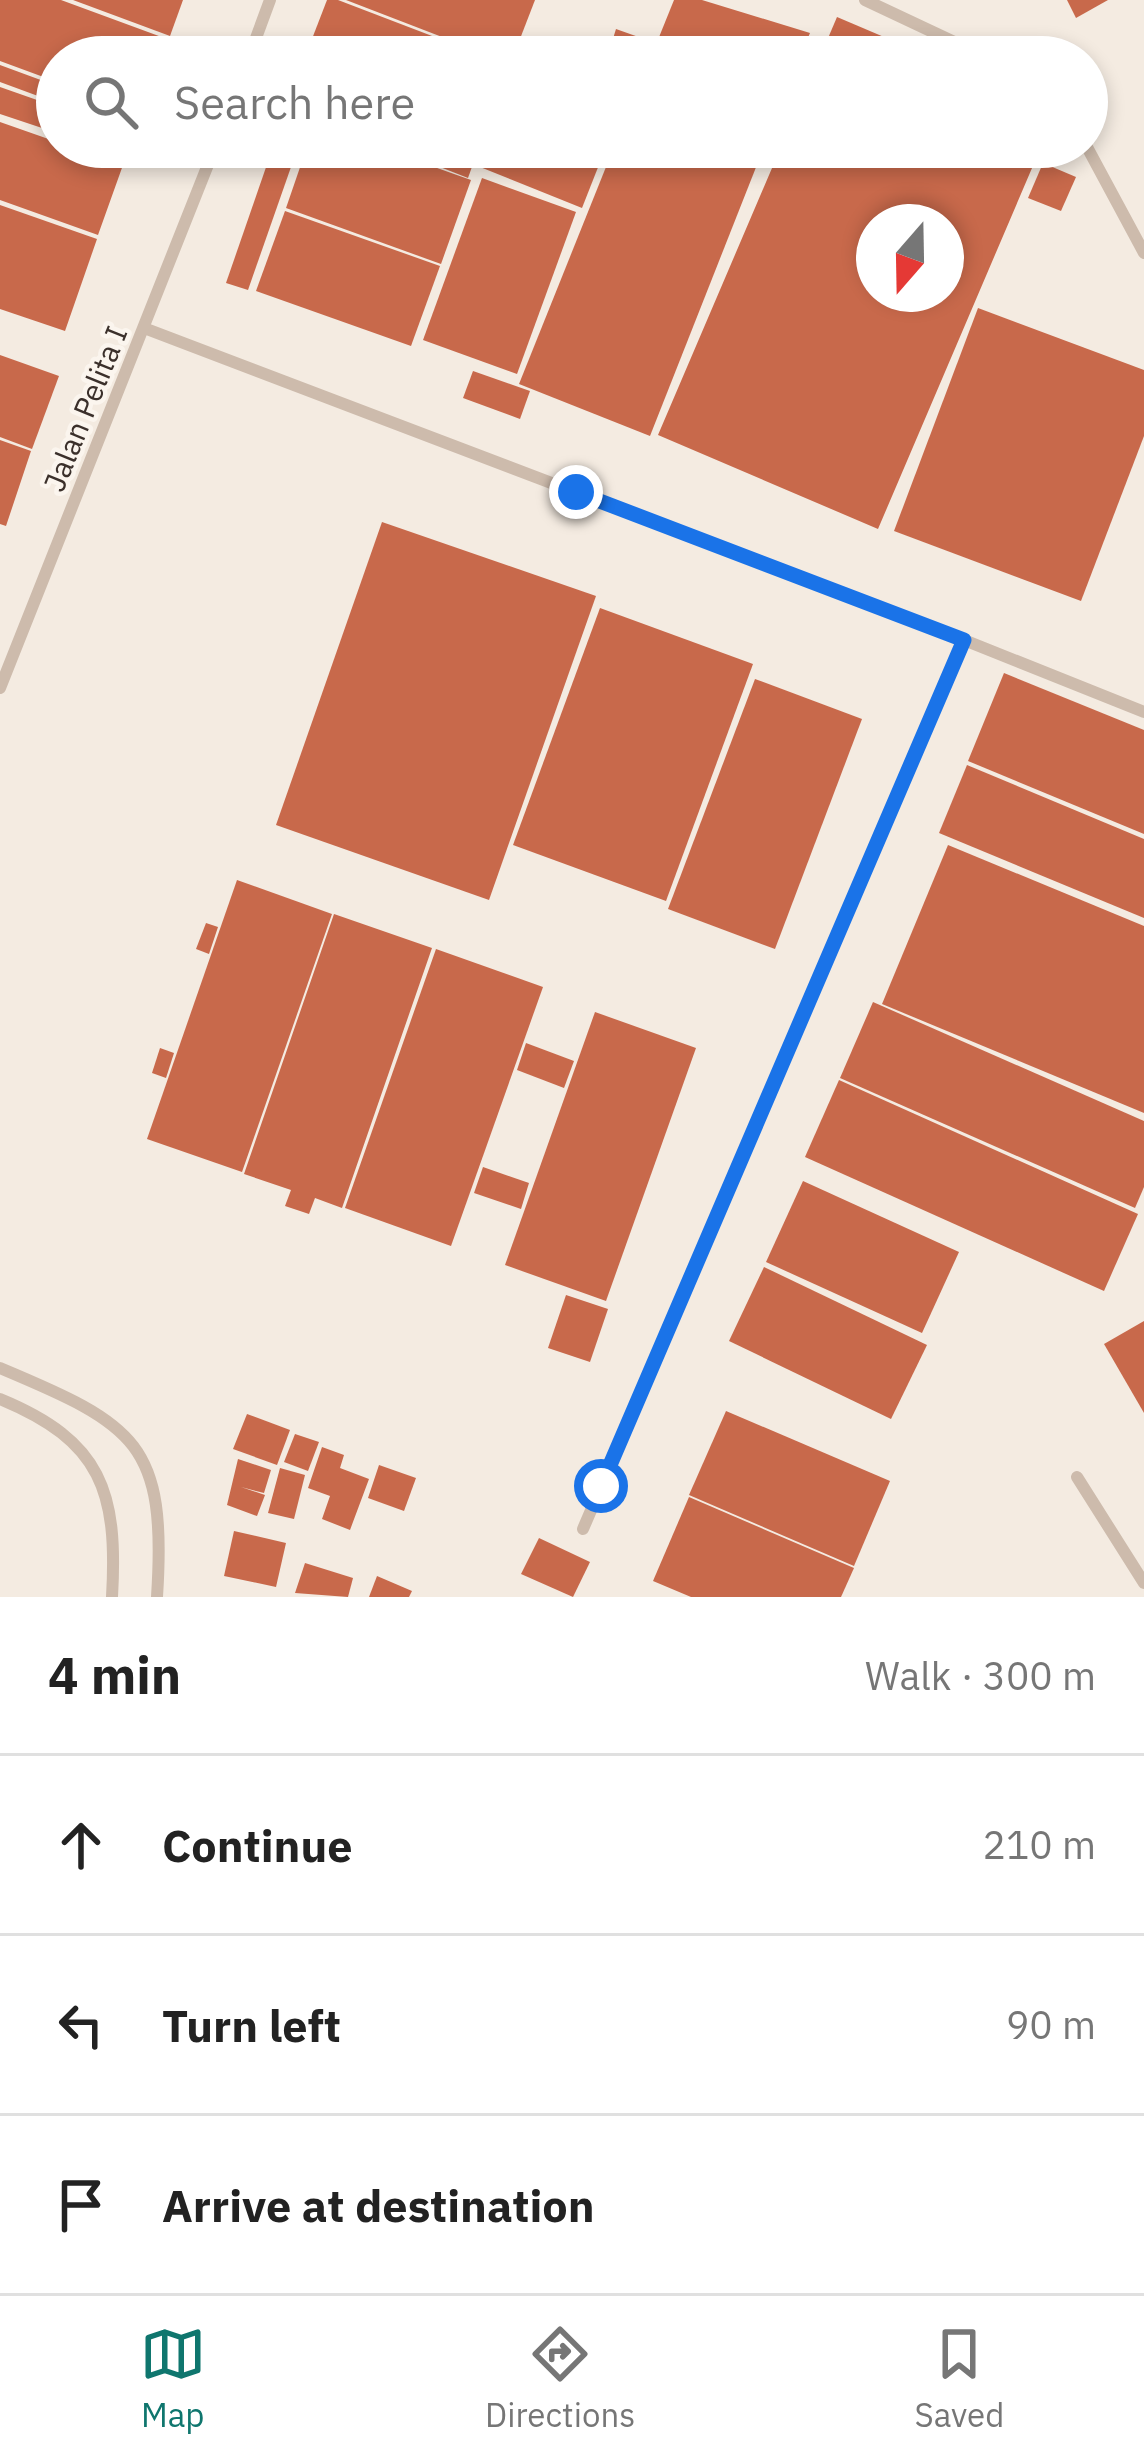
<!DOCTYPE html>
<html lang="en">
<head>
<meta charset="utf-8">
<style>
  body { margin:0; font-family:"IBM Plex Sans",sans-serif; background:#f6f6f6; color:#222 }
  .compass { position:absolute; left:856px; top:204px; width:108px; height:108px; border-radius:50%; background:#fff; box-shadow:0 6px 18px #0003; rotate:200deg }
  .stop { position:absolute; width:36px; height:36px; margin:-27px; border:9px solid #1a73e8; border-radius:50%; background:#fff }
  .stop.end { background:#1a73e8; border-color:#fff; box-shadow:0 3px 12px #0008 }
  .list { margin:0; padding:0; list-style:none }
  h2 { display:flex; justify-content:space-between; align-items:center; height:156px; margin:0; padding:0 48px; font-size:51px }
  h2 small { font-size:39px; font-weight:400; color:#767676 }
  .list li { display:grid; grid-template-columns:78px 1fr auto; gap:36px; align-items:center; box-sizing:border-box; height:180px; padding:0 48px; border-top:3px solid #e0e0e0 }
  .list b { display:block; font-size:45px; white-space:nowrap }
  .list em { font-size:39px; font-style:normal; color:#767676 }
  .icon { flex:none; width:66px; height:66px; fill:none; stroke:currentColor; stroke-width:2; stroke-linecap:round; stroke-linejoin:round }
  .map { position:relative; flex:none; width:1144px; height:1597px; overflow:hidden }
  .search { position:absolute; background:#fff; box-shadow:0 6px 18px #0003; left:36px; right:36px; top:36px; height:132px; display:flex; align-items:center; gap:30px; box-sizing:border-box; padding:0 42px; border-radius:66px; color:#767676; font-size:45px }
  .sheet { height:696px; background:#fff }
  nav { display:flex; justify-content:space-around; align-items:center; box-sizing:border-box; height:168px; border-top:3px solid #e0e0e0; background:#fff; font-size:33px; color:#767676 }
  nav a { display:grid; justify-items:center; gap:6px }
  nav .on { color:#0f766e }
  .map>svg:first-child { display:block }
  .building { fill:#c8694b; fill-rule:evenodd }
  .lines { fill:none; stroke-linecap:round; stroke-linejoin:round }
  .service { stroke:#cdbbac; stroke-width:12 }
  .route { stroke:#1a73e8; stroke-width:15 }
  .labels { text-anchor:middle; stroke-width:9; stroke-linejoin:round; paint-order:stroke }
  .street-label { font-size:30px; fill:#3b302b; stroke:#fbf5ee }
</style>
</head>
<body>
<div class="map">
<svg width="1144" height="1597" viewBox="0 0 1144 1597">
  <rect width="100%" height="100%" fill="#f4ebe1"/>
  <g class="building">
    <path d="M0 0H61L167 39 160 57H57V82L0 61Z"/>
    <path d="M73 0H183L170 36Z"/>
    <path d="M327 0H338L487 57H305Z"/>
    <path d="M346 0H535L513 57H494Z"/>
    <path d="M674 0H702L810 33 800 57H651Z"/>
    <path d="M1067 0H1108L1076 18Z"/>
    <path d="M837 17 931 57H820Z"/>
    <path d="M616 29 647 40 643 52 612 42Z"/>
    <path d="M525 41 564 57H519Z"/>
    <path d="M0 65 57 86V103L0 82Z"/>
    <path d="M0 87 57 107V133L0 114Z"/>
    <path d="M0 122 57 142V147L123 165 98 235 0 200Z"/>
    <path d="M273 147H298L248 290 226 283Z"/>
    <path d="M307 147H378L471 180 441 264 286 208Z"/>
    <path d="M389 147H430L473 164 468 178Z"/>
    <path d="M482 147H606L582 208 475 165Z"/>
    <path d="M614 147H764L650 436 519 384Z"/>
    <path d="M781 147H1041L878 529 658 435ZM874 222H946V294H874Z"/>
    <path d="M1043 163 1076 177 1061 211 1028 198Z"/>
    <path d="M482 178 576 212 517 374 423 340Z"/>
    <path d="M0 205 97 239 65 331 0 309Z"/>
    <path d="M285 211 440 266 411 346 256 291Z"/>
    <path d="M978 308 1144 370V436L1081 601 894 531Z"/>
    <path d="M0 355 59 376 32 449 0 437Z"/>
    <path d="M473 371 530 391 520 419 463 398Z"/>
    <path d="M0 440 31 451 6 526 0 524Z"/>
    <path d="M382 522 596 596 489 900 276 825Z"/>
    <path d="M600 608 753 664 666 901 513 845Z"/>
    <path d="M1004 673 1144 730V834L968 761Z"/>
    <path d="M755 679 862 719 775 949 668 909Z"/>
    <path d="M967 765 1144 839V918L939 833Z"/>
    <path d="M948 845 1144 926V1113L882 1004Z"/>
    <path d="M237 880 332 914 242 1172 147 1139Z"/>
    <path d="M334 914 432 948 342 1208 315 1198 309 1214 285 1206 291 1190 244 1174Z"/>
    <path d="M206 923 218 927 209 954 196 949Z"/>
    <path d="M436 949 543 987 451 1246 345 1208Z"/>
    <path d="M873 1002 1144 1121V1187L1135 1208 840 1078Z"/>
    <path d="M595 1012 696 1048 606 1301 505 1265Z"/>
    <path d="M526 1043 574 1061 564 1088 517 1070Z"/>
    <path d="M160 1048 174 1053 166 1078 152 1073Z"/>
    <path d="M839 1080 1138 1214 1104 1291 805 1157Z"/>
    <path d="M483 1167 529 1183 521 1209 474 1193Z"/>
    <path d="M803 1181 959 1252 922 1333 766 1262Z"/>
    <path d="M764 1267 927 1345 891 1419 729 1341Z"/>
    <path d="M566 1295 608 1309 590 1362 548 1348Z"/>
    <path d="M1144 1321V1413L1104 1344Z"/>
    <path d="M726 1411 890 1481 854 1566 689 1495Z"/>
    <path d="M247 1414 290 1430 277 1465 233 1449Z"/>
    <path d="M295 1434 319 1442 308 1471 284 1462Z"/>
    <path d="M322 1447 344 1455 340 1468 369 1479 350 1530 322 1519 330 1496 308 1488Z"/>
    <path d="M238 1459 271 1470 264 1493 241 1487 265 1495 257 1516 227 1505Z"/>
    <path d="M379 1465 416 1478 404 1511 368 1498Z"/>
    <path d="M280 1468 305 1475 294 1519 268 1513Z"/>
    <path d="M689 1497 854 1568 841 1597H691L653 1581Z"/>
    <path d="M234 1531 286 1543 276 1587 224 1576Z"/>
    <path d="M539 1538 590 1562 573 1597 521 1574Z"/>
    <path d="M305 1563 353 1578 348 1597 295 1593Z"/>
    <path d="M377 1576 412 1591 409 1597H369Z"/>
  </g>
  <g class="lines">
    <g class="service">
      <path d="M865 0 986 57"/>
      <path d="M249 57 270 0"/>
      <path d="M1087 147 1144 253"/>
      <path d="M144 328 964 640 583 1529"/>
      <path d="M964 640 1144 712"/>
      <path d="M0 688 215 147"/>
      <path d="M0 1368C136 1425 167 1443 157 1597"/>
      <path d="M0 1399C102 1441 118 1492 112 1597"/>
      <path d="M1077 1477 1144 1583"/>
    </g>
  </g>
  <g class="lines">
    <path class="route" d="M576 492 964 640 601 1486"/>
  </g>
  <g class="labels">
    <g class="street-label">
      <text transform="translate(86 409) rotate(-68)" y="10">Jalan Pelita I</text>
    </g>
  </g>
</svg>
<svg class="compass" viewBox="-18 -18 36 36"><path d="M0-13l5 13h-10z" fill="#e53935"/><path d="M0 13l5-13h-10z" fill="#767676"/></svg>
<div class="stop" style="left:601px;top:1486px"></div>
<div class="stop end" style="left:576px;top:492px"></div>
<div class="search"><svg class="icon" aria-label="search" viewBox="0 0 24 24"><circle cx="10" cy="10" r="6"/><path d="M15 15l6 6"/></svg>Search here</div>
</div>
<section class="sheet">
<h2>4 min<small>Walk · 300 m</small></h2>
<ul class="list">
<li><svg class="icon" aria-label="ahead" viewBox="0 0 24 24"><path d="M12 20V5M6 11l6-6 6 6"/></svg><div><b>Continue</b></div><em>210 m</em></li>
<li><svg class="icon" aria-label="left" viewBox="0 0 24 24"><path d="M17 20v-9H6M10 6l-5 5 5 5"/></svg><div><b>Turn left</b></div><em>90 m</em></li>
<li><svg class="icon" aria-label="arrive" viewBox="0 0 24 24"><path d="M6 21V4h12l-3 4 3 4H6"/></svg><div><b>Arrive at destination</b></div></li>
</ul>
</section>
<nav>
<a class="on"><svg class="icon" aria-label="map" viewBox="0 0 24 24"><path d="M3 6l6-2 6 2 6-2v14l-6 2-6-2-6 2zM9 4v14M15 6v14"/></svg>Map</a>
<a><svg class="icon" aria-label="directions" viewBox="0 0 24 24"><path d="M12 3l9 9-9 9-9-9zM9 14v-3h6M13 9l2 2-2 2"/></svg>Directions</a>
<a><svg class="icon" aria-label="saved" viewBox="0 0 24 24"><path d="M7 4h10v16l-5-4-5 4z"/></svg>Saved</a>
</nav>
</body>
</html>
